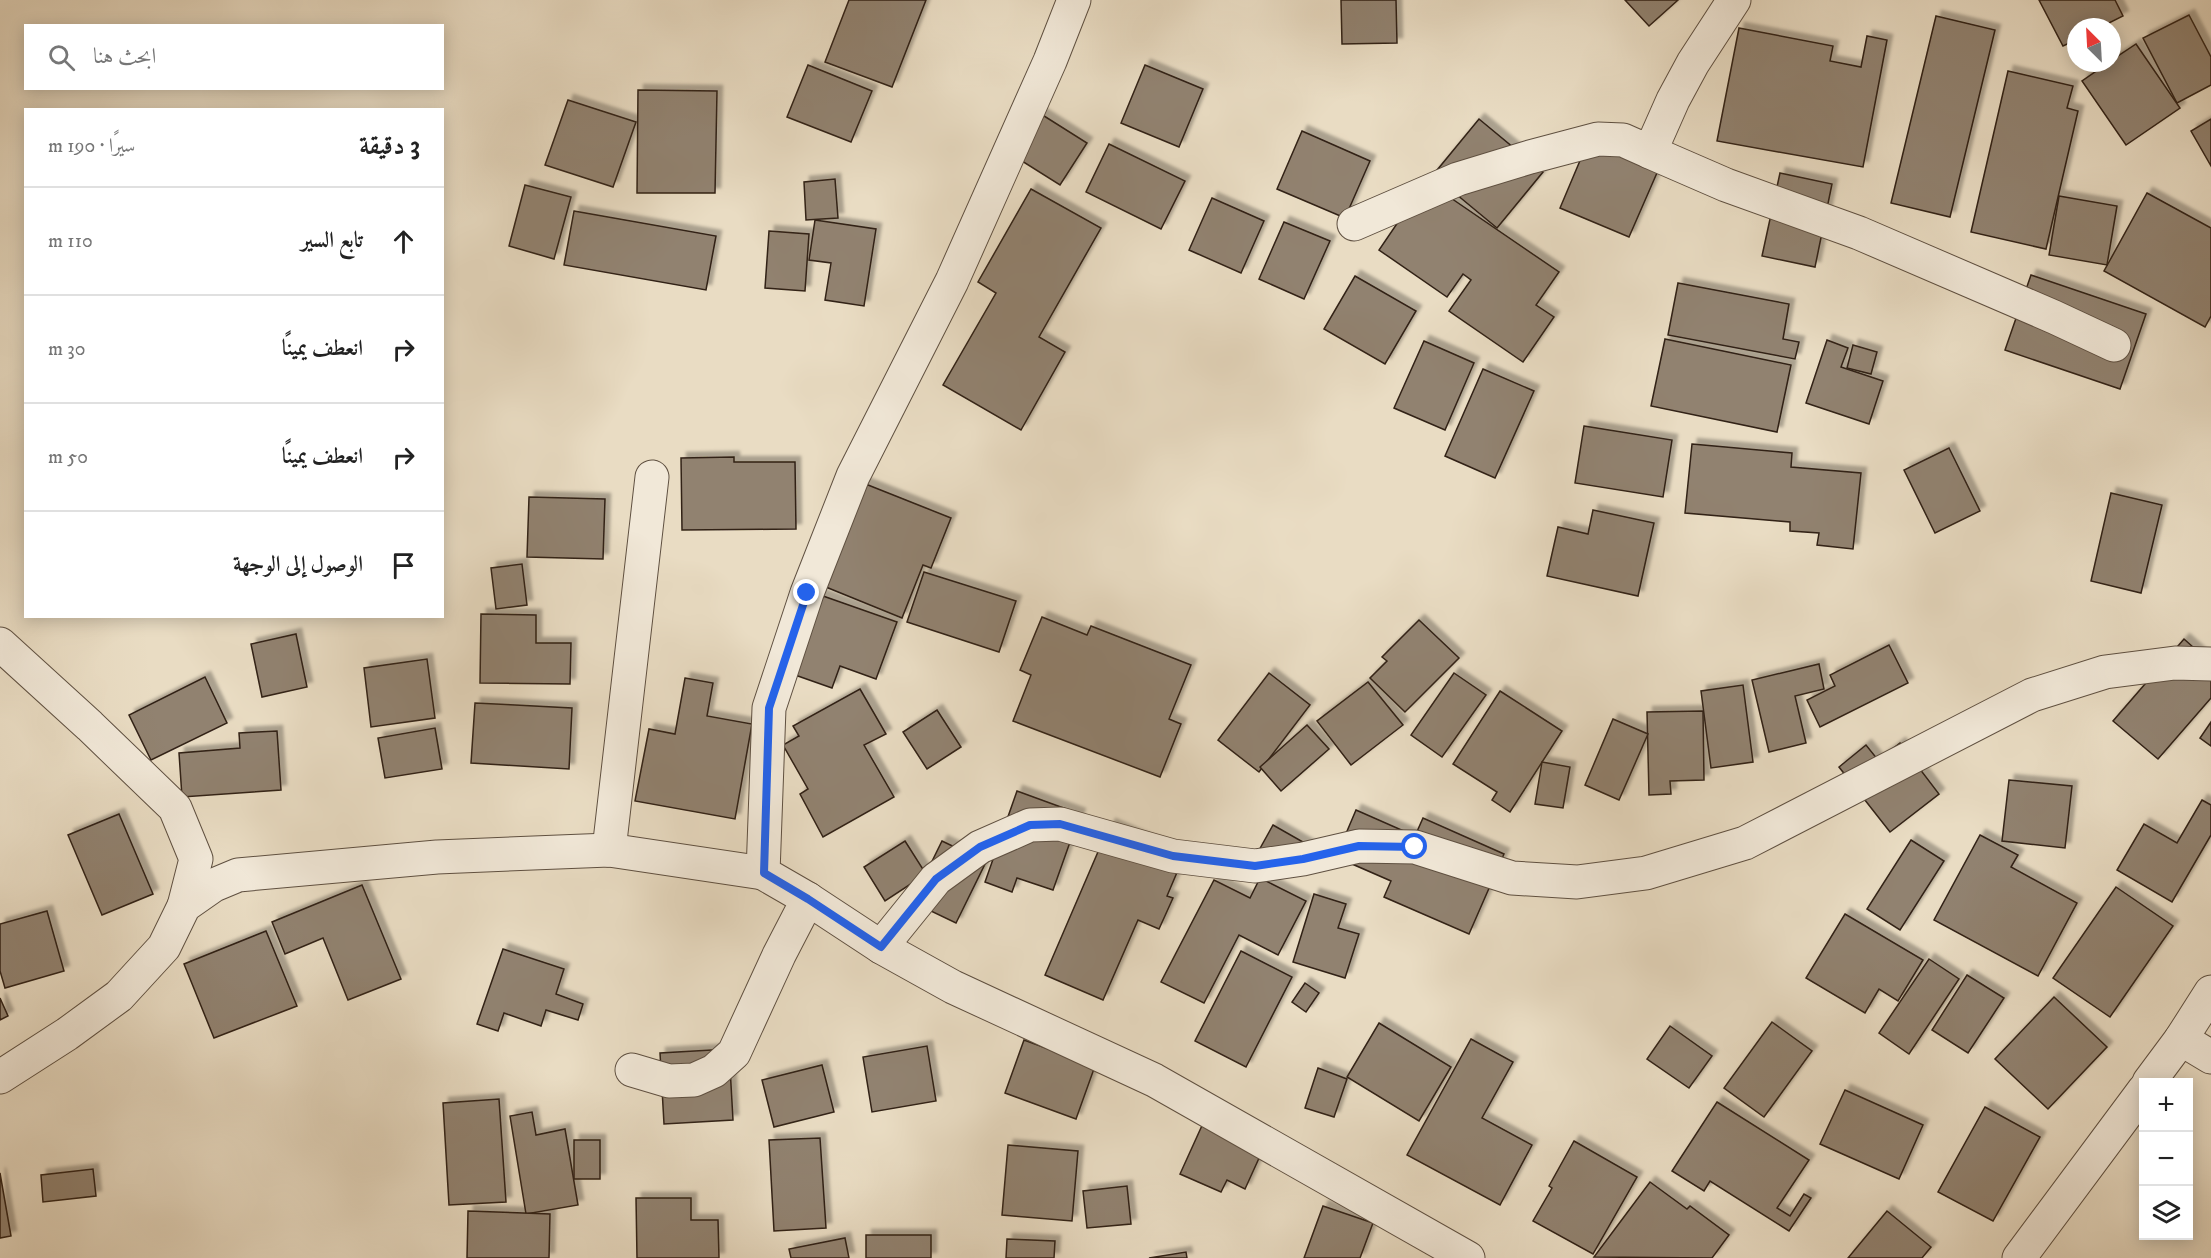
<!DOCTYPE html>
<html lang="ar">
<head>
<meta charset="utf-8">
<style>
  body { margin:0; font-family:"IM FELL DW Pica",Amiri,serif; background:#f2f2f2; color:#222; direction:rtl }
  .controls { position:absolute; right:18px; bottom:18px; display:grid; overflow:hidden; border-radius:0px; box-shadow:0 3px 15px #0003 }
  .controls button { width:54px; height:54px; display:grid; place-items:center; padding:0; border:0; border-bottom:2px solid #e0e0e0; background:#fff; color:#222; font:30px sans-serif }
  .compass { position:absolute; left:2067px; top:18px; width:54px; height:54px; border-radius:50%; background:#fff; box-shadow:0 3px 15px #0003; rotate:336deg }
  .stop { position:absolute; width:18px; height:18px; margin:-14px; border:4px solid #2563eb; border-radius:50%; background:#fff }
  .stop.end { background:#2563eb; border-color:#fff; box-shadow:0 2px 6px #0008 }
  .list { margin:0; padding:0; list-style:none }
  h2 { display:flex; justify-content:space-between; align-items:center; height:78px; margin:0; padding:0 24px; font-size:26px }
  h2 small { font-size:20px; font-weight:400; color:#767676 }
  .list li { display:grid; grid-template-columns:39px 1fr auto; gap:18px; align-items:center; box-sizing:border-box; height:108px; padding:0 24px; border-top:2px solid #e0e0e0 }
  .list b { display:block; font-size:22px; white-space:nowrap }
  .list em { font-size:20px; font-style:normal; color:#767676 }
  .icon { flex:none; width:33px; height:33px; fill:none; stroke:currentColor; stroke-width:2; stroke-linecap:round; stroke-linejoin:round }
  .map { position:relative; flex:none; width:2211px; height:1258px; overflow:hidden; direction:ltr }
  .search { position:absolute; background:#fff; box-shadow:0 3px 15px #0003; left:24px; top:24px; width:420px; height:66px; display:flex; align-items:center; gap:15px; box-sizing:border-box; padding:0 21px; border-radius:0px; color:#767676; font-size:22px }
  .panel { position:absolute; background:#fff; box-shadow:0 3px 15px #0003; left:24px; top:108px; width:420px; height:510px; border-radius:0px; direction:rtl }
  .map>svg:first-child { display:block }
  .building { fill:#918270; stroke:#312116; stroke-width:1.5; filter:url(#shadow) }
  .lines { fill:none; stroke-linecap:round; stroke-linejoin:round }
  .minor-casing { stroke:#5f5041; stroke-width:35 }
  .tertiary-casing { stroke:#5f5041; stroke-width:35 }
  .minor { stroke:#f1e8d8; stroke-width:33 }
  .tertiary { stroke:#f1e8d8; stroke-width:33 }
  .route { stroke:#2563eb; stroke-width:8 }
</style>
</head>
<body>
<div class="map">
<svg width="2211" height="1258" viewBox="0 0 2211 1258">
  <defs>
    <filter id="shadow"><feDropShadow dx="5.5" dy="-5.5" stdDeviation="1.5" flood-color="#0004"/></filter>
  </defs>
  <rect width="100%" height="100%" fill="#e9dcc3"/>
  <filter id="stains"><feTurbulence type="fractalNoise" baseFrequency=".00333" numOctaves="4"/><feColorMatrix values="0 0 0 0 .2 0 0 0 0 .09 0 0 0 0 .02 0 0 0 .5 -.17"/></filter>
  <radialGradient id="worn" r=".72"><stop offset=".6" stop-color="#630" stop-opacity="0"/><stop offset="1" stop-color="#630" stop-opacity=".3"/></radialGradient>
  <g class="building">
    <path d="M849 0H926L892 87 825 62Z"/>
    <path d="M1341 0H1396L1397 43 1342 44Z"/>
    <path d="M1625 0H1678L1649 26Z"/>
    <path d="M2039 0H2115L2123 16 2101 27H2076V40L2063 46Z"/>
    <path d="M2189 15 2211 57V85L2177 103 2143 38Z"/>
    <path d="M1936 16 1995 30 1950 217 1891 203Z"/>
    <path d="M1739 28 1833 46 1830 61 1861 67 1867 36 1887 40 1863 167 1717 141Z"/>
    <path d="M2136 44 2180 108 2126 145 2082 81 2108 63H2112V60Z"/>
    <path d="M808 65 872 91 851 142 787 117Z"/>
    <path d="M1145 65 1203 89 1179 147 1121 123Z"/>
    <path d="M2008 71 2073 86 2067 108 2078 111 2046 249 1971 232Z"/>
    <path d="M638 90 717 91 715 193H637Z"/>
    <path d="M568 100 636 122 613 187 545 165Z"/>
    <path d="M1033 109 1087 143 1060 185 1006 151Z"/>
    <path d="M1479 119 1543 172 1497 228 1433 175Z"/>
    <path d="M2211 119V166L2191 131Z"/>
    <path d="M1302 131 1370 161 1345 218 1277 189Z"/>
    <path d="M1590 137 1660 166 1629 237 1560 208Z"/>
    <path d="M1109 144 1185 181 1161 229 1086 192Z"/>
    <path d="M1780 173 1832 184 1815 267 1762 256Z"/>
    <path d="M835 179 838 218 806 220 804 182Z"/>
    <path d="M1426 181 1559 272 1536 305 1554 317 1523 362 1449 311 1471 280 1463 274 1447 297 1379 250Z"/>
    <path d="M525 185 571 197 554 259 509 246Z"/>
    <path d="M1031 189 1101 228 1039 337 1065 352 1021 430 943 385 996 293 978 282Z"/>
    <path d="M2147 193 2211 228V316L2205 327 2104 271Z"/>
    <path d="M2059 196 2117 206 2107 265 2049 255Z"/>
    <path d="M1212 198 1264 221 1241 273 1189 250Z"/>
    <path d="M574 211 716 236 706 290 564 265Z"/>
    <path d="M815 220 876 229 864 306 825 300 831 263 809 260Z"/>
    <path d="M1284 222 1330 241 1304 299 1259 279Z"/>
    <path d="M769 231 809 234 805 291 765 288Z"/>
    <path d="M2031 275 2146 314 2120 389 2005 350Z"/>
    <path d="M1355 276 1416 311 1385 364 1324 329Z"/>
    <path d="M1678 283 1789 304 1783 339 1799 342 1795 359 1668 335Z"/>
    <path d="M1665 339 1791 365 1777 432 1651 406Z"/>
    <path d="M1827 340 1848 348 1841 367 1883 381 1869 424 1806 403Z"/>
    <path d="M1424 341 1474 363 1445 430 1394 408Z"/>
    <path d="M1853 345 1877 352 1871 374 1847 368Z"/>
    <path d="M1483 369 1534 391 1495 478 1445 456Z"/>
    <path d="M1584 426 1672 440 1663 497 1575 483Z"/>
    <path d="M1692 444 1792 453 1791 467 1861 473 1853 549 1817 545 1819 533 1790 531V522L1685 513Z"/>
    <path d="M1949 448 1980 511 1935 533 1904 470Z"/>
    <path d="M734 457V462H795L796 529 682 530 681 458Z"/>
    <path d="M858 481 951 518 931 568 923 565 902 618 816 583Z"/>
    <path d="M2111 493 2162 505 2141 593 2091 581Z"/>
    <path d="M529 497 605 499 603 559 527 557Z"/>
    <path d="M1593 510 1654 523 1638 596 1547 576 1558 527 1588 534Z"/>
    <path d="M522 564 527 605 496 609 491 568Z"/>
    <path d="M924 572 1016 601 999 652 907 622Z"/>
    <path d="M806 590 897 622 876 679 840 666 832 688 778 669Z"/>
    <path d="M481 614 536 615V643H571L570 684 480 683Z"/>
    <path d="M1042 617 1087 635 1091 626 1191 665 1169 719 1181 724 1160 777 1013 721 1031 675 1020 670Z"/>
    <path d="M1419 620 1459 658 1405 712 1370 678 1387 661 1382 657Z"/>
    <path d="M296 634 307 687 262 697 251 644Z"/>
    <path d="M2184 639 2211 663V698L2158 759 2113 721Z"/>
    <path d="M1889 645 1908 683 1820 727 1807 700 1835 686 1830 675Z"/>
    <path d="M427 659 435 718 371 727 364 668Z"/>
    <path d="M1819 664 1824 689 1795 696 1806 743 1769 752 1752 680Z"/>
    <path d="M1269 673 1310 705 1259 772 1218 740Z"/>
    <path d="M1454 673 1486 695 1442 757 1411 735Z"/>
    <path d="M205 677 227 723 151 760 129 715Z"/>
    <path d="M685 678 713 683 707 716 752 724 735 819 635 801 649 729 675 734Z"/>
    <path d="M1368 682 1403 725 1351 765 1317 721Z"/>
    <path d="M1743 685 1753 762 1711 768 1701 691Z"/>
    <path d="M860 689 886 734 864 745 894 797 823 837 800 794 808 789 783 745 799 736 793 726Z"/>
    <path d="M1500 691 1562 731 1510 812 1492 800 1497 792 1453 764Z"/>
    <path d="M475 703 572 708 569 769 471 763Z"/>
    <path d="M937 710 961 747 927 769 903 732Z"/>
    <path d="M1703 711 1704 780 1670 781 1671 794 1649 795 1647 712Z"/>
    <path d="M1613 719 1648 734 1619 800 1585 785Z"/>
    <path d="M2211 722V746L2200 738Z"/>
    <path d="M1307 725 1329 749 1281 791 1260 767Z"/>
    <path d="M435 728 442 769 385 778 378 738Z"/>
    <path d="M277 731 281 790 182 797 179 753 240 748 239 733Z"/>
    <path d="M1900 743 1939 794 1890 832 1839 767 1866 745 1878 760Z"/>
    <path d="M1542 762 1570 767 1563 808 1535 804Z"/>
    <path d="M2009 780 2072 786 2065 848 2002 841Z"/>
    <path d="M1017 791 1080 814 1053 890 1017 878 1012 892 985 882Z"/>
    <path d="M2202 800 2211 805V835L2172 902 2117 870 2144 824 2177 843Z"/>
    <path d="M1356 810 1415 836 1423 818 1504 854 1469 934 1384 897 1391 881 1336 857Z"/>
    <path d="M119 814 153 894 102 915 68 835Z"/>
    <path d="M1110 824 1184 856 1167 896 1173 898 1159 929 1138 920 1103 1000 1045 975Z"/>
    <path d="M1273 825 1310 846 1258 852Z"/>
    <path d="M1980 835 2018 855 2011 867 2077 903 2038 976 1934 920Z"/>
    <path d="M1911 840 1944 861 1900 930 1867 909Z"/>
    <path d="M905 841 926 874 885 901 864 867Z"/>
    <path d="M942 841 986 862 956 923 912 902Z"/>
    <path d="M1260 878 1306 901 1278 955 1239 935 1204 1003 1161 982 1214 880 1250 898Z"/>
    <path d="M362 885 401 979 348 1000 323 938 285 954 272 922Z"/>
    <path d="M2116 887 2173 926 2110 1017 2053 978Z"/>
    <path d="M1314 894 1346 904 1338 928 1359 934 1345 978 1293 962Z"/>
    <path d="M47 911 64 971 5 988 0 971V924Z"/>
    <path d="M1845 914 1923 960 1898 1001 1879 989 1865 1013 1806 978Z"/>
    <path d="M266 931 297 1006 214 1038 184 964Z"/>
    <path d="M503 949 564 969 556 994 583 1004 578 1020 546 1010 541 1026 504 1013 498 1031 477 1024Z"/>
    <path d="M1241 951 1292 977 1246 1067 1195 1041Z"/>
    <path d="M1929 959 1959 979 1909 1054 1879 1033Z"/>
    <path d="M1967 975 2004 998 1968 1053 1932 1030Z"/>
    <path d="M1305 983 1319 993 1306 1012 1292 1002Z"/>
    <path d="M2054 997 2107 1047 2048 1109 1995 1059Z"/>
    <path d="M0 998 8 1016 0 1020Z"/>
    <path d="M1772 1022 1812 1051 1764 1117 1724 1088Z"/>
    <path d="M1379 1023 1451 1067 1419 1121 1347 1077Z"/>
    <path d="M1670 1026 1712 1056 1689 1088 1647 1059Z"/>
    <path d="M1471 1039 1513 1062 1482 1118 1532 1145 1500 1205 1407 1155Z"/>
    <path d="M1024 1040 1095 1066 1076 1119 1005 1093Z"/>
    <path d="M927 1046 936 1101 872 1112 863 1057Z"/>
    <path d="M729 1049 733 1120 664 1124 660 1053Z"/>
    <path d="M822 1065 834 1112 774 1127 762 1080Z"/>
    <path d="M1318 1068 1347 1079 1334 1117 1305 1108Z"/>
    <path d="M1845 1090 1923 1125 1899 1179 1820 1144Z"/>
    <path d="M499 1099 506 1202 449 1205 443 1103Z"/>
    <path d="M1717 1102 1809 1160 1777 1208 1790 1216 1804 1194 1811 1198 1789 1231 1710 1181 1704 1191 1672 1171Z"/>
    <path d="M1985 1107 2040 1137 1993 1221 1938 1192Z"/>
    <path d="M532 1112 536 1135 565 1129 578 1205 526 1214 510 1116Z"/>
    <path d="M1205 1119 1265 1145 1245 1189 1227 1180 1221 1192 1180 1174Z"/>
    <path d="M820 1138 826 1228 774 1231 769 1140Z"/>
    <rect x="574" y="1140" width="26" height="39"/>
    <path d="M1574 1141 1637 1177 1593 1254 1533 1221 1552 1188 1549 1186Z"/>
    <path d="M1008 1145 1078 1151 1072 1221 1002 1215Z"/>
    <path d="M93 1169 96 1196 43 1202 41 1175Z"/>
    <path d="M0 1173 11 1236 0 1238Z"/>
    <path d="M1650 1182 1687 1209 1690 1206 1729 1235 1712 1258 1594 1257Z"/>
    <path d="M1127 1186 1131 1224 1087 1228 1083 1191Z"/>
    <path d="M636 1198H691V1220H718L719 1258H637Z"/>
    <path d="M1323 1206 1373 1223 1360 1258H1304Z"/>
    <path d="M468 1211 550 1214 549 1258H467Z"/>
    <path d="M1887 1211 1931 1247 1922 1258H1848Z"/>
    <rect x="866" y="1235" width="65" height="23"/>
    <path d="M845 1238 849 1258H791L789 1249Z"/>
    <path d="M1007 1239 1055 1241 1054 1258H1006Z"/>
    <path d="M1186 1252 1187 1258H1149Z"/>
  </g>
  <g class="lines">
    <defs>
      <g id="minor">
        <path d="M1650 152 1726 185 1859 233 2054 317 2114 345"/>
        <path d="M1354 224 1458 179 1530 157 1598 139 1623 140 1650 152 1673 100 1693 63 1734 0"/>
        <path d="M0 644 90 726 175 808 196 859 184 906"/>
        <path d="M609 850 652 477"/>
        <path d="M881 947 936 879 980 847 1030 825 1060 824 1173 856 1255 866 1303 859 1359 846 1415 847 1512 878 1577 882 1646 873 1745 843 2032 695 2105 672 2175 663 2211 664"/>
        <path d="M2181 1039 2211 1057"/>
        <path d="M632 1070 669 1081 694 1080 714 1071 734 1053 779 955 808 899"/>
        <path d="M0 1077 67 1034 119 996 164 947 184 906 214 885 238 875 437 857 609 850 763 873"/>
        <path d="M2149 1082 2181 1039 2211 992"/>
        <path d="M2019 1258 2144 1090"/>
      </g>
      <path id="tertiary" d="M1074 0 1050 61 952 281 853 476 807 593 769 708 763 873 808 899 881 947 953 987 1154 1080 1468 1258"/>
    </defs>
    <use href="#minor" class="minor-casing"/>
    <use href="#tertiary" class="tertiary-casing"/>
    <use href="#minor" class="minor"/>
    <use href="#tertiary" class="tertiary"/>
  </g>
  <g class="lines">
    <path class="route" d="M807 593 769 708 764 873 808 899 881 947 936 879 980 847 1030 825 1060 824 1173 856 1255 866 1303 859 1359 846 1415 847"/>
  </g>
  <rect width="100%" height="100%" filter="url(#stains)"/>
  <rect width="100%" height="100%" fill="url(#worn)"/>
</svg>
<div class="controls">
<button>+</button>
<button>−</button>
<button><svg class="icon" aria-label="layers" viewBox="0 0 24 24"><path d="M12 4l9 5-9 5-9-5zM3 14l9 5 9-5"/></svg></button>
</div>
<svg class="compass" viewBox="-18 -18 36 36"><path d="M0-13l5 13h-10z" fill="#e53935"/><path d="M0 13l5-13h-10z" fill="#767676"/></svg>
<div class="stop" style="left:1415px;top:847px"></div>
<div class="stop end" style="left:807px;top:593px"></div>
<div class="search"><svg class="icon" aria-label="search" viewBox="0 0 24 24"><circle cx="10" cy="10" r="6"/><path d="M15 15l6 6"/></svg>ابحث هنا</div>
<section class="panel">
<h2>3 دقيقة<small>سيرًا · 190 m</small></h2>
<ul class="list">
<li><svg class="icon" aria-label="ahead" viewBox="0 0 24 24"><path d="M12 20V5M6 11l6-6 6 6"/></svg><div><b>تابع السير</b></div><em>110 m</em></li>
<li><svg class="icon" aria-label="right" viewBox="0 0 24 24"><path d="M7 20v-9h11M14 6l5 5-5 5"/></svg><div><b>انعطف يمينًا</b></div><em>30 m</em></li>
<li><svg class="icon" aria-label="right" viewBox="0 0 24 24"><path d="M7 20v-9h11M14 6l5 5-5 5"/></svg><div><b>انعطف يمينًا</b></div><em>50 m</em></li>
<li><svg class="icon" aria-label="arrive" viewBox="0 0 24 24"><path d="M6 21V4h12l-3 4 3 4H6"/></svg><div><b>الوصول إلى الوجهة</b></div></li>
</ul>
</section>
</div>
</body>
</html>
